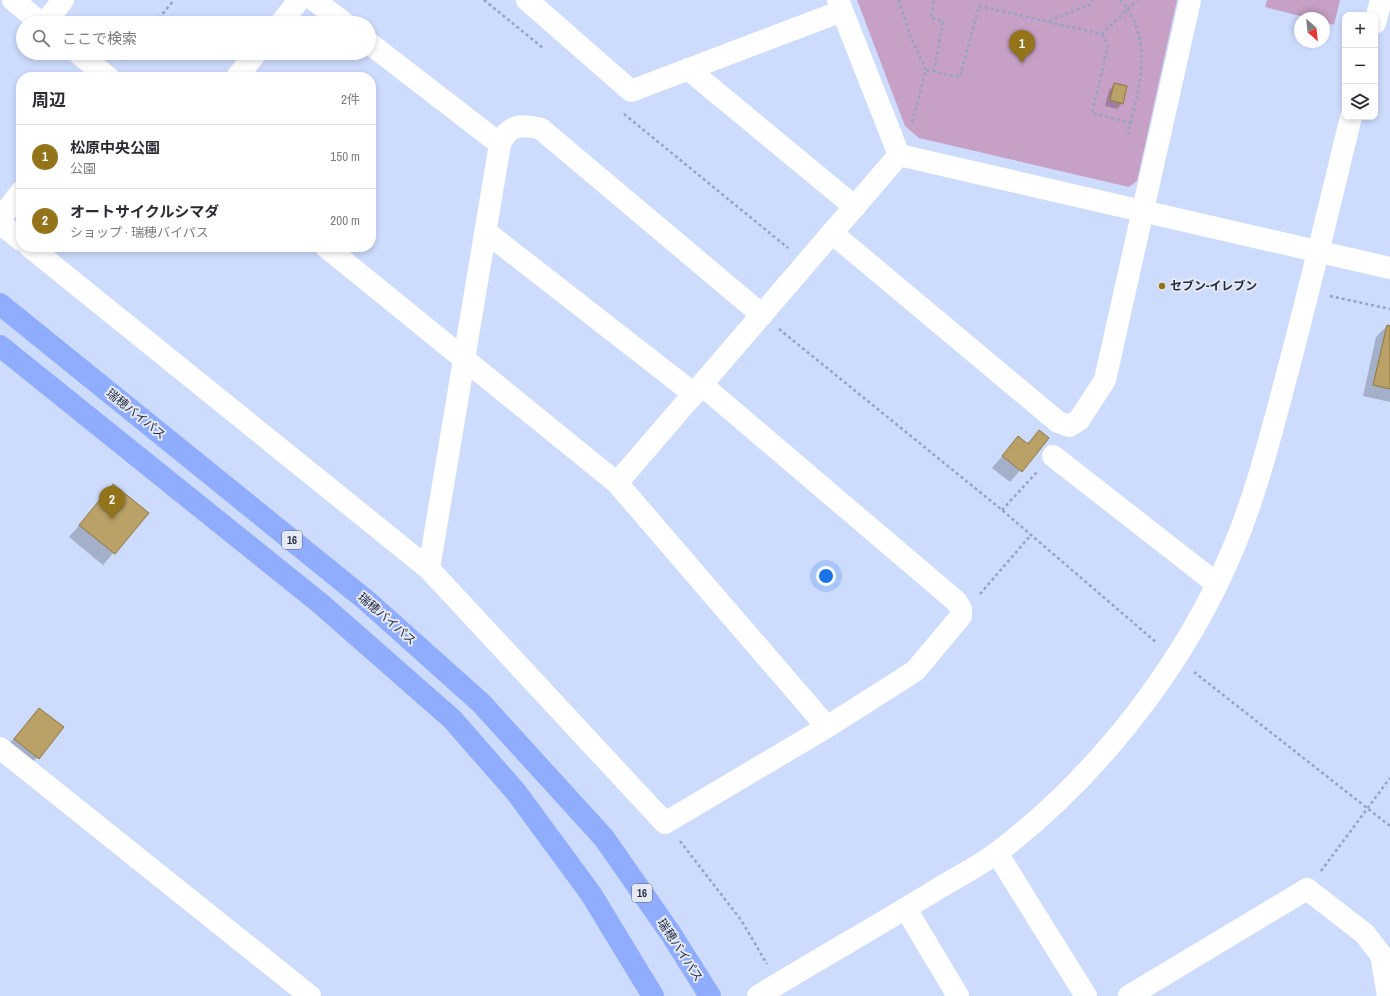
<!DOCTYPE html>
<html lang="ja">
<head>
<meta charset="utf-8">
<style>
  body { margin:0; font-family:"Archivo Narrow","Noto Sans JP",sans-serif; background:#f7f7f7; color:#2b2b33 }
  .controls { position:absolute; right:12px; top:12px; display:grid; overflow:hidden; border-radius:8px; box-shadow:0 2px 6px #0003 }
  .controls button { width:36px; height:36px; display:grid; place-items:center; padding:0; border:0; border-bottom:1px solid #e1e1e2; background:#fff; color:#2b2b33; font:20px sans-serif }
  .compass { position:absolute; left:1294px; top:12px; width:36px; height:36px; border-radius:50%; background:#fff; box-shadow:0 2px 6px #0003; rotate:153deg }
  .you { position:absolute; left:826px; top:576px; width:14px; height:14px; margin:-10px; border:3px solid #fff; border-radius:50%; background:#1a73e8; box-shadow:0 0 0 6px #1a73e833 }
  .badge { display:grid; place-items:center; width:26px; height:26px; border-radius:50%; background:#93741b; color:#fff; font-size:13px; font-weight:700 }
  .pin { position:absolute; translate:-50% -33px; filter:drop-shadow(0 1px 2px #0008) }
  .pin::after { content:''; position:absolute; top:21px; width:14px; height:12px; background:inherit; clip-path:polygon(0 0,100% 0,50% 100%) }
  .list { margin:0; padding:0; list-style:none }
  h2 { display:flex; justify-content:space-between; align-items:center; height:52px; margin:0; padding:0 16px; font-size:17px }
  h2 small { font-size:13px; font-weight:400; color:#7c7c81 }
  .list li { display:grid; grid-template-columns:26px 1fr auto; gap:12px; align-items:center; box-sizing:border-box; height:64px; padding:0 16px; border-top:1px solid #e1e1e2 }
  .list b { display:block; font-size:15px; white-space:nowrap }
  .list p { margin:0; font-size:13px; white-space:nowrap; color:#7c7c81 }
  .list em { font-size:13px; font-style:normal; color:#7c7c81 }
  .icon { flex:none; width:22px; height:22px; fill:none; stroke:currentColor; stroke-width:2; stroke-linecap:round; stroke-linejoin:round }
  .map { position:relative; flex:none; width:1390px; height:996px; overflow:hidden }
  .search { position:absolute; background:#fff; box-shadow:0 2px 6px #0003; left:16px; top:16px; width:360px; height:44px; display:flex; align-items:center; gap:10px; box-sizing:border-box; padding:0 14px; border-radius:22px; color:#7c7c81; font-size:15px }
  .panel { position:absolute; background:#fff; box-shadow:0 2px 6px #0003; left:16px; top:72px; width:360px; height:180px; border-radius:16px }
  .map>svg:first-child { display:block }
  .green { fill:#c6a0c5 }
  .shadow { fill:#0003 }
  .building { fill:#b9a167; stroke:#8f773e }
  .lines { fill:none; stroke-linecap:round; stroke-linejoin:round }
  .path { stroke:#96a3c1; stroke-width:2.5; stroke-dasharray:3 3; stroke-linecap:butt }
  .minor { stroke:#fff; stroke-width:22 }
  .highway { stroke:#8fadfc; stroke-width:22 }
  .poi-dot { fill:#93741b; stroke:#e4e9f4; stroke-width:1.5 }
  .labels { text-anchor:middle; stroke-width:4; stroke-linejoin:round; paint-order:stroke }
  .shield { fill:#e4e9f4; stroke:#5e6578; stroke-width:1 }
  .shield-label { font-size:11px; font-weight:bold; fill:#252d43 }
  .poi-label { font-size:12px; font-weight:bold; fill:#252d43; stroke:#e4e9f4; text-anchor:start }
  .street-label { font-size:12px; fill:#252d43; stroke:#e4e9f4 }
</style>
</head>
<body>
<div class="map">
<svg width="1390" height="996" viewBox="0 0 1390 996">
  <rect width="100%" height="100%" fill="#cddbfd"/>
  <g class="green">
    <path d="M857 0H1177L1137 181 1129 187 919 138 905 126Z"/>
    <path d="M1267 0H1340L1334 25 1324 22V18H1308L1265 7Z"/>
  </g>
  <g class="shadow">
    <path d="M1115 84 1122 103 1117 109 1105 106 1109 90Z"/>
    <path d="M1387 326 1390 327V402L1363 396 1376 337Z"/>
    <path d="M1040 431 1048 438 1010 482 992 468 1018 438 1026 444Z"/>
    <path d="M114 485 148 513 103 565 69 537Z"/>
    <path d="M39 709 62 728 27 769 3 751Z"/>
  </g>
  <g class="building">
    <path d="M1114 83 1127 86 1123 104 1110 100Z"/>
    <path d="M1387 325 1390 326V389L1373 385Z"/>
    <path d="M1039 430 1049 438 1022 472 1002 456 1018 436 1028 444Z"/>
    <path d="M113 484 149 513 115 554 79 525Z"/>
    <path d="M39 708 64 727 39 759 14 739Z"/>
  </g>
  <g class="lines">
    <g class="path">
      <path d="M484 0 543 48"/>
      <path d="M899 0 909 33 926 70 912 123"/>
      <path d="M1120 0C1155 38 1139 90 1128 134"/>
      <path d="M1049 21 1091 4 1092 0"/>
      <path d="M155 23 174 0"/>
      <path d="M1102 34 1108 46 1092 113 1131 123"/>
      <path d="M124 60 130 53"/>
      <path d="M926 70 960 77 979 6 1102 34 1137 0"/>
      <path d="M934 72 943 21 931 18 934 0"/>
      <path d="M624 114 788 248"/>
      <path d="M1330 296 1390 309"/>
      <path d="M779 329 1002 510 1157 643"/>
      <path d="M1002 510 1037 472"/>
      <path d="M980 594 1030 536"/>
      <path d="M1194 672 1390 826"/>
      <path d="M680 841 741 920 767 964"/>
      <path d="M1321 871 1390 778"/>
    </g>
    <g class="minor">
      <path d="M13 0 41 23"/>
      <path d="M314 0 344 23"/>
      <path d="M527 0 631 91 842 11"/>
      <path d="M838 0 899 155"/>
      <path d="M45 23 63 0"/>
      <path d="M281 23 299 0"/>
      <path d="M1375 23 1381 0"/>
      <path d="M369 43 500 144 429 569"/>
      <path d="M78 53 108 77"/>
      <path d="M688 69 855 207"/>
      <path d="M237 77 256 53"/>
      <path d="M500 144C509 124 521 124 541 129L762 315"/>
      <path d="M899 155 1390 268"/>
      <path d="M0 219 21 192"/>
      <path d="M0 223 21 240"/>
      <path d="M486 232 694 394"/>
      <path d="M832 233 1058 422 1069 426 1079 420 1105 380 1190 0"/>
      <path d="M30 247 429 569 665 823 827 727 915 671 961 616V609L957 602 702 385"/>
      <path d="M326 247 617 483 827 727"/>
      <path d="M1053 456 1217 584"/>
      <path d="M617 483 899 155"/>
      <path d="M0 748 310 996"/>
      <path d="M997 853 1086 996"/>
      <path d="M906 909 958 996"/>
      <path d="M758 996C815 961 874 928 931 893 953 879 978 867 998 852 1099 775 1187 662 1235 544 1257 491 1271 434 1286 378 1309 291 1330 204 1351 117"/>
      <path d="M1129 996 1307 889 1365 934 1381 955 1388 996"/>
    </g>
    <g class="highway">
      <path d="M0 304 367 601 481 703 604 838 671 934 710 996"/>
      <path d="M0 346 321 604 452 719 516 792 591 894 653 996"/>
    </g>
  </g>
  <circle class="poi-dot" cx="1162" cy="286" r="4"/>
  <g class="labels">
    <g class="shield">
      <rect x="282" y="531" width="20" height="18" rx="3"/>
      <rect x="632" y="884" width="20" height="18" rx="3"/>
    </g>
    <g class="shield-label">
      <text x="292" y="544">16</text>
      <text x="642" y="897">16</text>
    </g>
    <g class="poi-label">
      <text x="1170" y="290">セブン-イレブン</text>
    </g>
    <g class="street-label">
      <text transform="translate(136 414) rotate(39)" y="4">瑞穂バイパス</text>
      <text transform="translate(387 619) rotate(41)" y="4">瑞穂バイパス</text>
      <text transform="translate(680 950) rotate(57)" y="4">瑞穂バイパス</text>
    </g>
  </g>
</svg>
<div class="controls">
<button>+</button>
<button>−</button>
<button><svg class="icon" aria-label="layers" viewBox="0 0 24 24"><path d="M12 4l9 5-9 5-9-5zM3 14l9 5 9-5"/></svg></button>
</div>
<svg class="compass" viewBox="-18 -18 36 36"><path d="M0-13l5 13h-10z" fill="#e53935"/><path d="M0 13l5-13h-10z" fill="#7c7c81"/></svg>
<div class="you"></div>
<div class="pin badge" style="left:1022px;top:63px">1</div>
<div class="pin badge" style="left:112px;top:519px">2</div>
<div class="search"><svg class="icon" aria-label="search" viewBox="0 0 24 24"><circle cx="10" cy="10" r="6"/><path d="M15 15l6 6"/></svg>ここで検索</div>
<section class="panel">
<h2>周辺<small>2件</small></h2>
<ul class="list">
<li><span class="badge">1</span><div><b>松原中央公園</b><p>公園</p></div><em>150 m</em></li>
<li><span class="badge">2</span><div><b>オートサイクルシマダ</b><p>ショップ · 瑞穂バイパス</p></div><em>200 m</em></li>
</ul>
</section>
</div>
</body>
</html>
